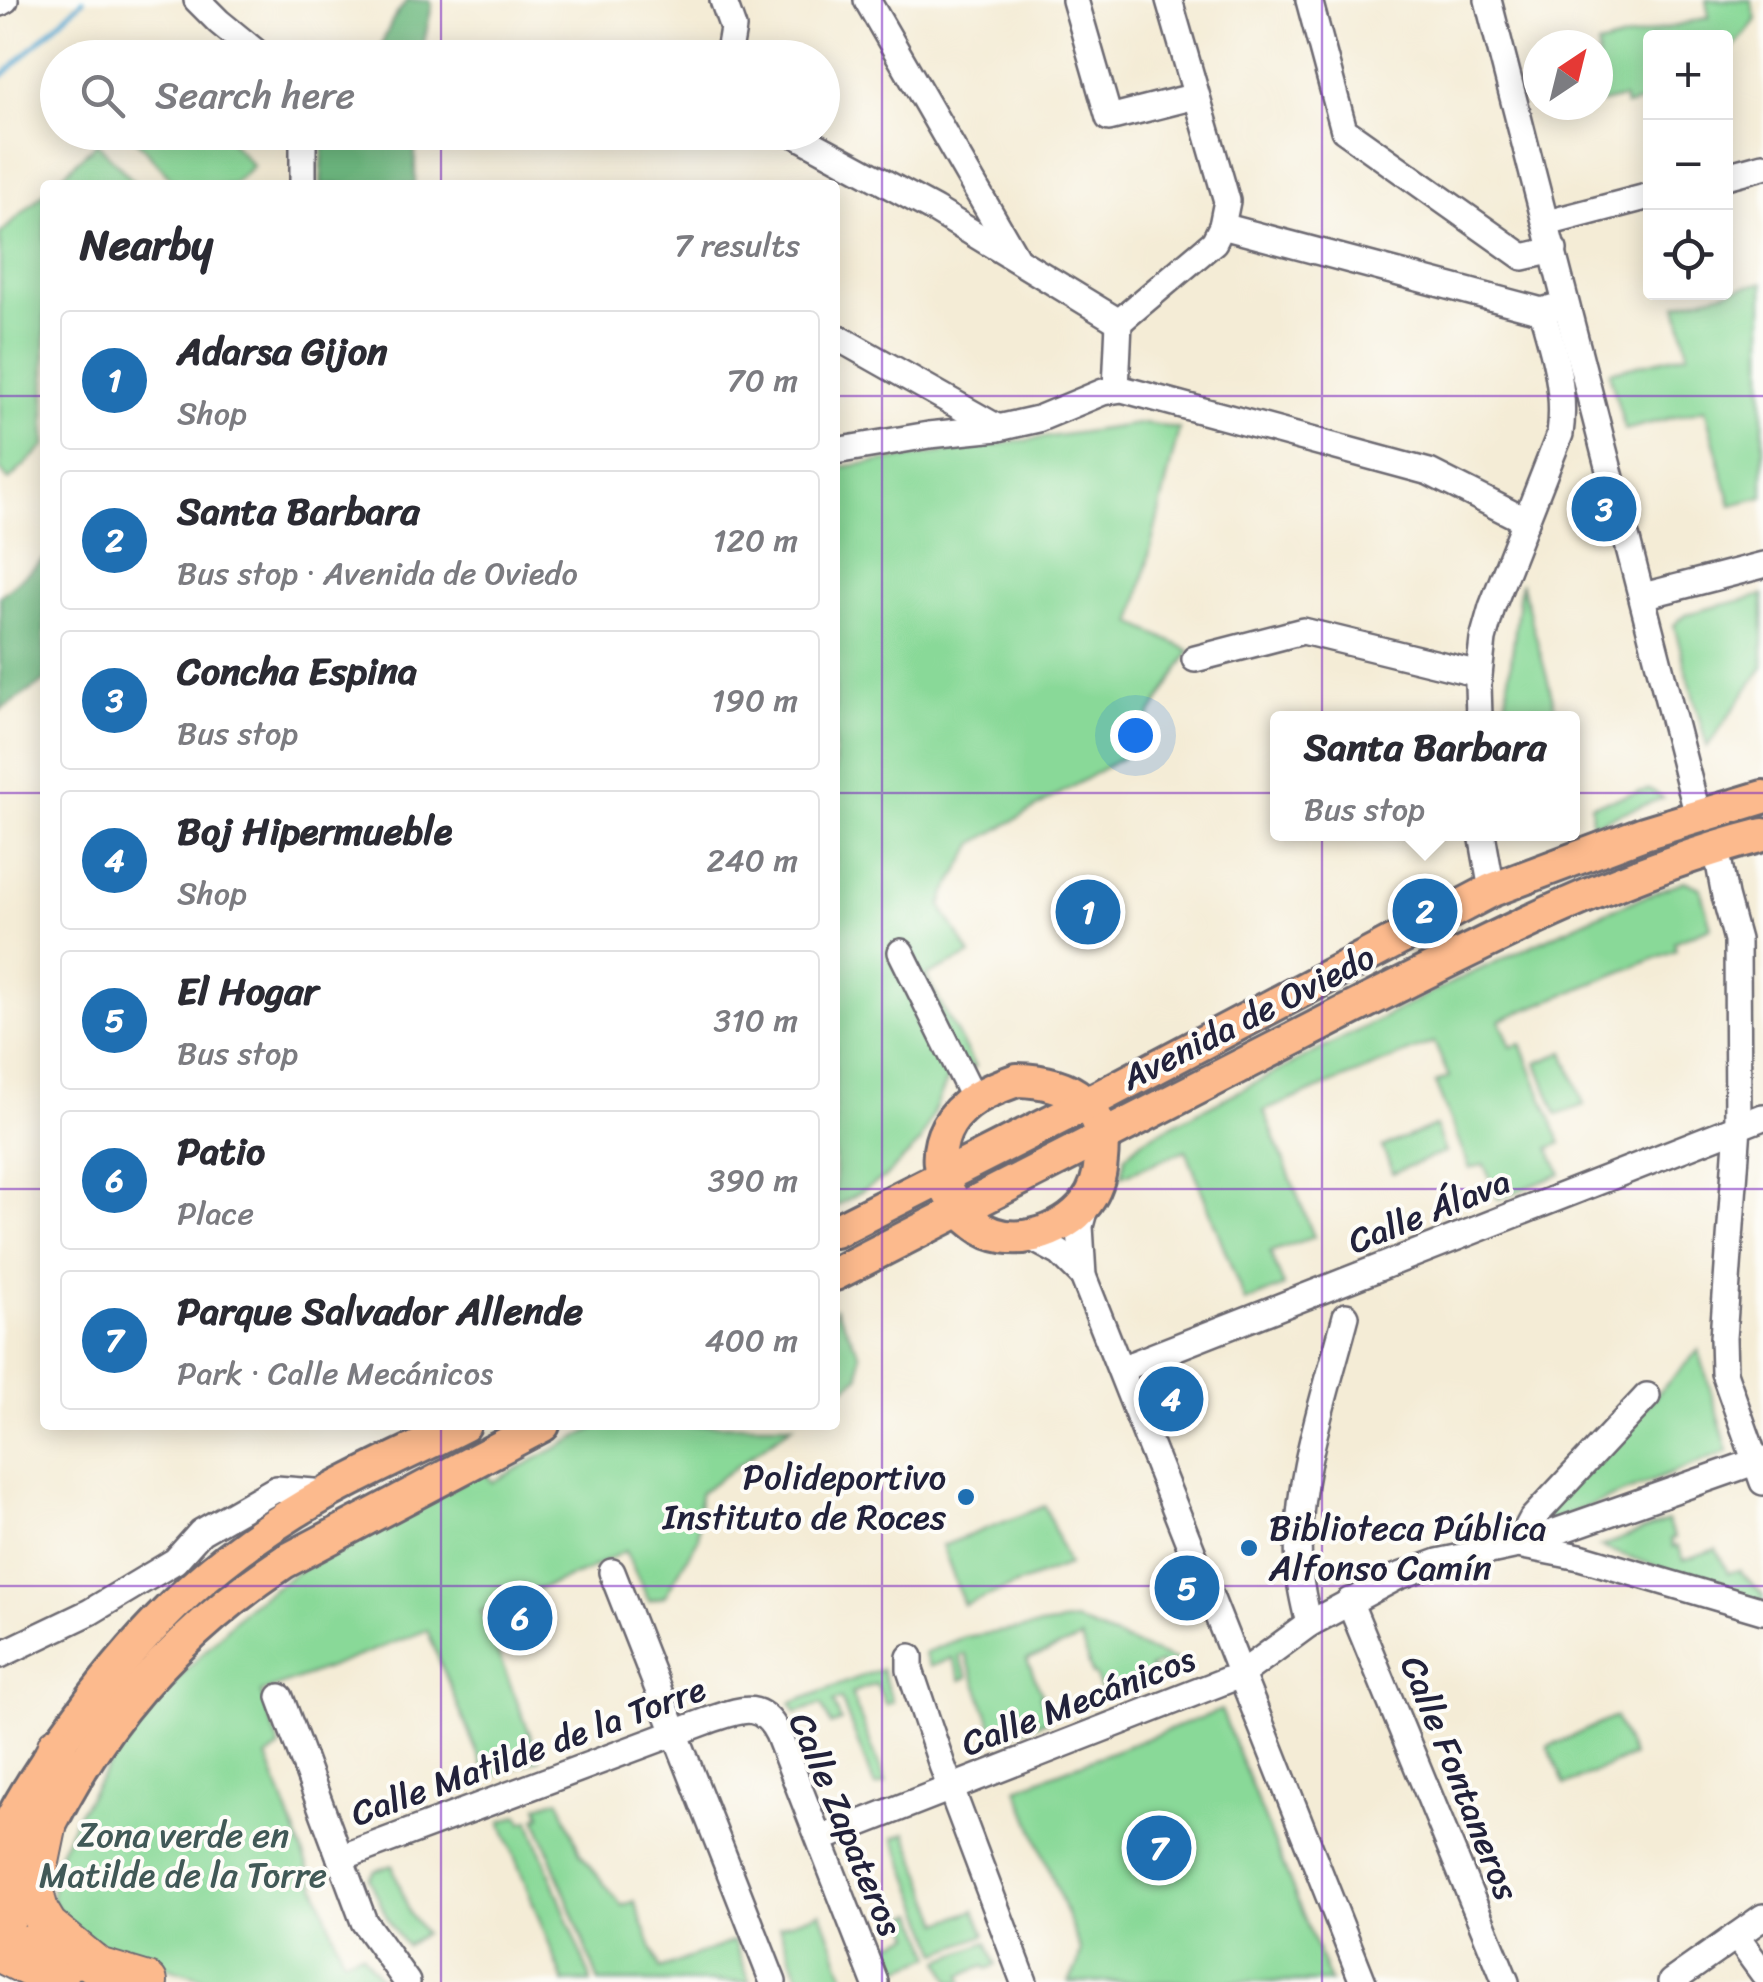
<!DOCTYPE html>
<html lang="en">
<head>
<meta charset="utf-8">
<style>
  body { margin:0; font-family:Sriracha,sans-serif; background:#f7f7f7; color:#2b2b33 }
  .controls { position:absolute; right:30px; top:30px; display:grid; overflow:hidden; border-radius:10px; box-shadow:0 5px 25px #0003 }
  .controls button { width:90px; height:90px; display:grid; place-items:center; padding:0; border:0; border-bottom:2px solid #e1e1e2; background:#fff; color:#2b2b33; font:50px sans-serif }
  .compass { position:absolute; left:1523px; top:30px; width:90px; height:90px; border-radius:50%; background:#fff; box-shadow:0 5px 25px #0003; rotate:35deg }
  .you { position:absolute; left:1135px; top:735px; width:35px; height:35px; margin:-25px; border:8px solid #fff; border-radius:50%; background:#1a73e8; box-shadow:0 0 0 15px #1a73e833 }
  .badge { display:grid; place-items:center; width:65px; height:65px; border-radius:50%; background:#1f6fb2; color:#fff; font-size:32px; font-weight:700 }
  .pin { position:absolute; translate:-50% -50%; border:5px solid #fff; box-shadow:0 2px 10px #0006 }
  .popup { position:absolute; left:1270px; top:711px; width:310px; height:130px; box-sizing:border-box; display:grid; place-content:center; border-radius:10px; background:#fff; filter:drop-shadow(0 2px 8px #0005); font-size:32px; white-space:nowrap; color:#7c7c81 }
  .popup b { font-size:38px; color:#2b2b33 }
  .popup::after { content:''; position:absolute; left:50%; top:100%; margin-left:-20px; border:20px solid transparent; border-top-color:#fff }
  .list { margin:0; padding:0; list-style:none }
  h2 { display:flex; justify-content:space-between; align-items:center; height:130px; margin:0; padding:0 40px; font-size:42px }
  h2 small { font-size:32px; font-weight:400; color:#7c7c81 }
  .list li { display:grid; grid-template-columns:65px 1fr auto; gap:30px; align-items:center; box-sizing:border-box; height:140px; margin:0 20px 20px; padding:0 20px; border:2px solid #e1e1e2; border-radius:10px }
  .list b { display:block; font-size:38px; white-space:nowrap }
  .list p { margin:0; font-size:32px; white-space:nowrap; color:#7c7c81 }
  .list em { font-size:32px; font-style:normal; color:#7c7c81 }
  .icon { flex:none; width:55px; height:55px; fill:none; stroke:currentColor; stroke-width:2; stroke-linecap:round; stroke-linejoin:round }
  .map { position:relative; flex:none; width:1763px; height:1982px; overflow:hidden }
  .search { position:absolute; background:#fff; box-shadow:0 5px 25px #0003; left:40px; top:40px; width:800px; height:110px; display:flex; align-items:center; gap:25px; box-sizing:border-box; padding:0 35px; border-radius:55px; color:#7c7c81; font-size:38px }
  .panel { position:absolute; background:#fff; box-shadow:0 5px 25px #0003; left:40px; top:180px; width:800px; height:1250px; border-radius:10px }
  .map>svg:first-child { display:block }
  .green { fill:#89d998; stroke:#567e6a; stroke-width:2.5 }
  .forest { fill:#6eb980; stroke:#486e5e; stroke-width:2.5 }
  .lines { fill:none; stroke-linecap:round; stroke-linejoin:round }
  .stream { stroke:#55a7d0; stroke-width:5 }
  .minor-casing { stroke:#6c6971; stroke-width:30 }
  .major-casing { stroke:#6c6971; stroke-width:38 }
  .highway-casing { stroke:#6c6971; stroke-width:42 }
  .minor { stroke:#fff; stroke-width:25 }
  .major { stroke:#fcba8d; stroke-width:32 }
  .highway { stroke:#fcba8d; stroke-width:38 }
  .grid { fill:none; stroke:#7b2cbf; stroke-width:2.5; stroke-opacity:0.55 }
  .poi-dot { fill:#1f6fb2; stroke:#fdfcf7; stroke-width:4 }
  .labels { text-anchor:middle; stroke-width:8; stroke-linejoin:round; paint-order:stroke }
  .street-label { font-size:35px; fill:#22223b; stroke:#fdfcf7 }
  .poi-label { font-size:35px; fill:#22223b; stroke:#fdfcf7; text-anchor:end }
  .park-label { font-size:35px; fill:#415957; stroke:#fdfcf7 }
</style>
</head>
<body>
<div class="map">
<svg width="1763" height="1982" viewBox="0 0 1763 1982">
  <rect width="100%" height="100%" fill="#fdfcf7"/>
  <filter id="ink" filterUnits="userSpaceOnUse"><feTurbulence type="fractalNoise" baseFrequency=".01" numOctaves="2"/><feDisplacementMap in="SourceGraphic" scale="20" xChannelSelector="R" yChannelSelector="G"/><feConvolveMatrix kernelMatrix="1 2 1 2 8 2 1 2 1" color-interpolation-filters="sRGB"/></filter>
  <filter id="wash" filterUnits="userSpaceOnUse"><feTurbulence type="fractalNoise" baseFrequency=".0048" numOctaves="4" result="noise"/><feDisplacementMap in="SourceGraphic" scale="40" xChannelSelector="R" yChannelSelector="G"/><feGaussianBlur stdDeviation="2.25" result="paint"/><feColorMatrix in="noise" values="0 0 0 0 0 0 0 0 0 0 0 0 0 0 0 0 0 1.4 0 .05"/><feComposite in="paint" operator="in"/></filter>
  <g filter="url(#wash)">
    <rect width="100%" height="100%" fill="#f4ecd6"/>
    <g class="green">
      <path d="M1706 0H1751L1756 20 1726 57V38H1650V100L1626 106 1623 98 1598 104V46L1709 17Z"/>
      <path d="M130 133H222L253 166 232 185H177Z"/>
      <path d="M97 143 137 185H52Z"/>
      <path d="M45 192V446L9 480 0 470V234Z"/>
      <path d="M1763 282V497L1731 505 1705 409 1625 430 1609 372 1688 353 1677 304Z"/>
      <path d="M1145 423 1179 429 1133 623 1190 651 1125 756 975 843 945 894 941 906 971 955 926 976 975 1067 950 1074 920 1143 884 1178 835 1207V468Z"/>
      <path d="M1521 582 1558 718H1504Z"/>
      <path d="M1763 595V667L1707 747 1674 625 1686 614Z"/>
      <path d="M1650 789 1663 798 1592 824 1591 805Z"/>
      <path d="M1684 881 1700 888 1711 927 1674 942 1676 950 1500 1020 1511 1047 1521 1044 1561 1143 1549 1148 1561 1174 1498 1199 1484 1164 1470 1169 1435 1083 1449 1077 1434 1042 1264 1111 1314 1237 1270 1252 1284 1286 1245 1302 1186 1150 1122 1176 1125 1156 1141 1141 1457 980 1596 916Z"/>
      <path d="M1564 1052 1584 1105 1557 1115 1537 1063Z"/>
      <path d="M1435 1126 1445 1152 1393 1173 1382 1147Z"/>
      <path d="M835 1307 860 1354 859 1377 835 1394Z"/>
      <path d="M1699 1350 1728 1451 1547 1523 1545 1521 1552 1505Z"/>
      <path d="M601 1425H793L700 1493 698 1539 665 1596 649 1601 625 1551 586 1571 481 1611 540 1759 487 1777 427 1630 261 1693 280 1748 267 1757 343 1959 362 1953 383 1982H213L77 1939 52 1900 53 1868 75 1818 138 1720 247 1607 297 1572 484 1470 492 1482Z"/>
      <path d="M1045 1506 1068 1565 964 1605 942 1546Z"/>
      <path d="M1667 1521 1675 1538 1671 1539 1673 1547 1678 1546 1684 1560 1716 1549 1728 1573 1739 1570 1763 1595V1603L1600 1547Z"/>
      <path d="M1075 1621 1191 1667 1167 1676 1161 1663 1150 1668 1155 1680 1104 1699 1095 1675H1092L1081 1639 1027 1660 1042 1694 1040 1696 1049 1720 997 1739 965 1654 959 1656 968 1677 961 1680 952 1658 930 1667 924 1653 964 1637Z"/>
      <path d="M881 1669 893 1702 886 1705 876 1684 851 1693 886 1783 875 1787 841 1699 833 1702 841 1721 831 1725 821 1704 796 1713 791 1703Z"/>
      <path d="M1221 1710 1330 1982H1069L1077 1967 1081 1950 1017 1788Z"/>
      <path d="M1615 1717 1632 1756 1565 1785 1548 1747Z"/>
      <path d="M559 1799 580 1853 622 1906 634 1901 660 1969 734 1941 750 1982H599L536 1818 541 1816 538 1806Z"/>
      <path d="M519 1815 522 1822 529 1820 592 1982H564L501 1822Z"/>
      <path d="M906 1833 941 1923 975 1910 985 1935 939 1953 894 1838Z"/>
      <path d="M392 1865 410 1914 424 1933 406 1946 390 1924 369 1878 375 1871Z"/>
      <path d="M821 1912 847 1982H801L779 1926Z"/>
      <path d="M916 1913 933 1956 897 1970 887 1945 912 1935 906 1917Z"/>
      <path d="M987 1942 996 1965 987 1969 985 1966 961 1975 963 1982H950L941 1960Z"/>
    </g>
    <g class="forest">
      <path d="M407 0H430L432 5 421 57H376L392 21Z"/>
      <path d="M334 133H415V185H321L323 150Z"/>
      <path d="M45 558V681L0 710V596Z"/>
    </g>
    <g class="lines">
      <path class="stream" d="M0 78 83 0"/>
    </g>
  </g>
  <g filter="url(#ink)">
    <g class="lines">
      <defs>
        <g id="minor">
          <path d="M197 0 219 22 263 58"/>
          <path d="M723 0 733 28 728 58"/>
          <path d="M867 0 1015 256"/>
          <path d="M1075 0 1109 118 1196 96"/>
          <path d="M1309 0 1344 130 1523 257 1554 250"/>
          <path d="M1488 0 1698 816"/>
          <path d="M0 3 5 0"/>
          <path d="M791 132 935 210 1119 322"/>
          <path d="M1726 176 1763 166"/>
          <path d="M303 185V132"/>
          <path d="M1547 223 1650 196"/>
          <path d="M1222 226 1542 311 1555 307"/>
          <path d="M835 336 998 428"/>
          <path d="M1116 389 1119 322 1214 242 1222 226 1227 201 1169 0"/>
          <path d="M835 451 929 435 998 428 1038 419 1103 392 1122 389 1429 472 1526 521"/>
          <path d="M1643 596 1763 565"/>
          <path d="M1195 659 1303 631 1479 674"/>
          <path d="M1479 718 1478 684 1483 639 1492 607 1560 434C1566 391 1554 352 1542 311"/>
          <path d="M1482 834 1492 890"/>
          <path d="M1716 847 1725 896 1737 940 1738 1126 1723 1338 1724 1373 1763 1482"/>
          <path d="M901 952 974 1099"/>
          <path d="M1086 1204 1080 1226 1083 1276 1363 1982"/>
          <path d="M1030 1237 1060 1253 1083 1276"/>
          <path d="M1121 1369 1763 1117"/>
          <path d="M1518 1545 1532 1519 1647 1396"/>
          <path d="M1523 1546 1580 1557 1763 1611"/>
          <path d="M612 1572 773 1982"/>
          <path d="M1349 1601 1506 1982"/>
          <path d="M1309 1624C1305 1606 1300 1588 1299 1570 1293 1485 1325 1397 1346 1316"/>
          <path d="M0 1655 90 1612 175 1561 201 1532 276 1489 327 1493"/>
          <path d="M910 1657V1670L942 1765 1024 1982"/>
          <path d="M280 1697 364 1922 407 1982"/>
          <path d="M820 1839 1240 1675 1309 1624 1397 1577 1438 1562 1518 1545 1763 1459"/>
          <path d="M340 1858 707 1721C738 1711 760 1698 778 1734L875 1982"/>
          <path d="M1736 1936 1763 1973"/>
          <path d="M1671 1982 1763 1917"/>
        </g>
        <g id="major">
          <path d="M1017 1080C1070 1081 1107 1103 1101 1160 1100 1175 1096 1190 1086 1203 1063 1234 1009 1250 977 1225 932 1191 923 1132 976 1098 989 1090 1003 1085 1017 1080Z"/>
          <path d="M835 1231 1088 1103 1492 890 1644 833 1763 797"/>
          <path d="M835 1274C1003 1187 1171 1100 1340 1015 1477 946 1614 873 1763 835"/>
          <path d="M0 1843C20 1799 47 1759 76 1720 148 1621 219 1553 327 1493 372 1468 419 1448 464 1425"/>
          <path d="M0 1946C55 1780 138 1660 284 1562L543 1425"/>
        </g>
        <g id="highway">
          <path d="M47 1828 34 1891 39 1911 48 1926 98 1967 148 1982"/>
          <path d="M0 1893 38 1802 57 1746"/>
          <path d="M0 1951 36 1944 77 1959"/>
          <path d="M0 1953 59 1982"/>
        </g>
      </defs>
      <use href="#minor" class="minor-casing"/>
      <use href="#major" class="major-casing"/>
      <use href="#highway" class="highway-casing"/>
      <use href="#minor" class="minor"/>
      <use href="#major" class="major"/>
      <use href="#highway" class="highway"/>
    </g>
  </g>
  <path class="grid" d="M441 0V58M882 0V1982M1322 0V1982M441 132V185M0 396H45M835 396H1763M0 793H45M835 793H1763M0 1189H45M835 1189H1763M441 1425V1982M0 1586H1763"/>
  <g class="poi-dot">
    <circle cx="966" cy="1497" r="10"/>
    <circle cx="1249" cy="1548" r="10"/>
  </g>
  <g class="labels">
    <g class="street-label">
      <text transform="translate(1248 1017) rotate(-27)" y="12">Avenida de Oviedo</text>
      <text transform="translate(1429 1211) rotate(-22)" y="12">Calle Álava</text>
      <text transform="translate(1078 1701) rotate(-21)" y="12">Calle Mecánicos</text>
      <text transform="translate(528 1751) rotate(-20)" y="12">Calle Matilde de la Torre</text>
      <text transform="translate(1460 1778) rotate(68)" y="12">Calle Fontaneros</text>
      <text transform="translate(846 1824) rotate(67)" y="12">Calle Zapateros</text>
    </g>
    <g class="poi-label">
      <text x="946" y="1489">Polideportivo<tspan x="946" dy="40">Instituto de Roces</tspan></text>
      <text x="1269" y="1540" text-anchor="start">Biblioteca Pública<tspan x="1269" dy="40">Alfonso Camín</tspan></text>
    </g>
    <g class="park-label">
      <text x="183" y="1847">Zona verde en<tspan x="183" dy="40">Matilde de la Torre</tspan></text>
    </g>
  </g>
</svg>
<div class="controls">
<button>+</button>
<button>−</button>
<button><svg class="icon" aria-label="locate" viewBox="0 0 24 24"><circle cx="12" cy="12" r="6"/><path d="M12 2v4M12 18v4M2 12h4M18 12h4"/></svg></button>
</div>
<svg class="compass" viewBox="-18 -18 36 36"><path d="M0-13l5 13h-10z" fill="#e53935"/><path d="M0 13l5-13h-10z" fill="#7c7c81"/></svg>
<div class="you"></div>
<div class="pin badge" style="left:1088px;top:912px">1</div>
<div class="pin badge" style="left:1425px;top:911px">2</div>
<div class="popup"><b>Santa Barbara</b>Bus stop</div>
<div class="pin badge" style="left:1604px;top:509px">3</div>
<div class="pin badge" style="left:1171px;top:1399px">4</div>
<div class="pin badge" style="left:1187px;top:1588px">5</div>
<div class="pin badge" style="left:520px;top:1618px">6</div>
<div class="pin badge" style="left:1159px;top:1848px">7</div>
<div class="search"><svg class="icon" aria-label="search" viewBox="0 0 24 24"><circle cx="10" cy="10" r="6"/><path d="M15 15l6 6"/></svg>Search here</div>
<section class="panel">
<h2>Nearby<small>7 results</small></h2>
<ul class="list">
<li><span class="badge">1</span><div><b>Adarsa Gijon</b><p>Shop</p></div><em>70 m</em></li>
<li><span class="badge">2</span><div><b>Santa Barbara</b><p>Bus stop · Avenida de Oviedo</p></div><em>120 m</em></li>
<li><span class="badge">3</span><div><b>Concha Espina</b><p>Bus stop</p></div><em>190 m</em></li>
<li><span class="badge">4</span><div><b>Boj Hipermueble</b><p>Shop</p></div><em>240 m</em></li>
<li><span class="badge">5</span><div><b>El Hogar</b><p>Bus stop</p></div><em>310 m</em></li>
<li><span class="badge">6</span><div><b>Patio</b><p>Place</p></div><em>390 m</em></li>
<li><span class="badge">7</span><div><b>Parque Salvador Allende</b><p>Park · Calle Mecánicos</p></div><em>400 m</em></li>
</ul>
</section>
</div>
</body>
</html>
